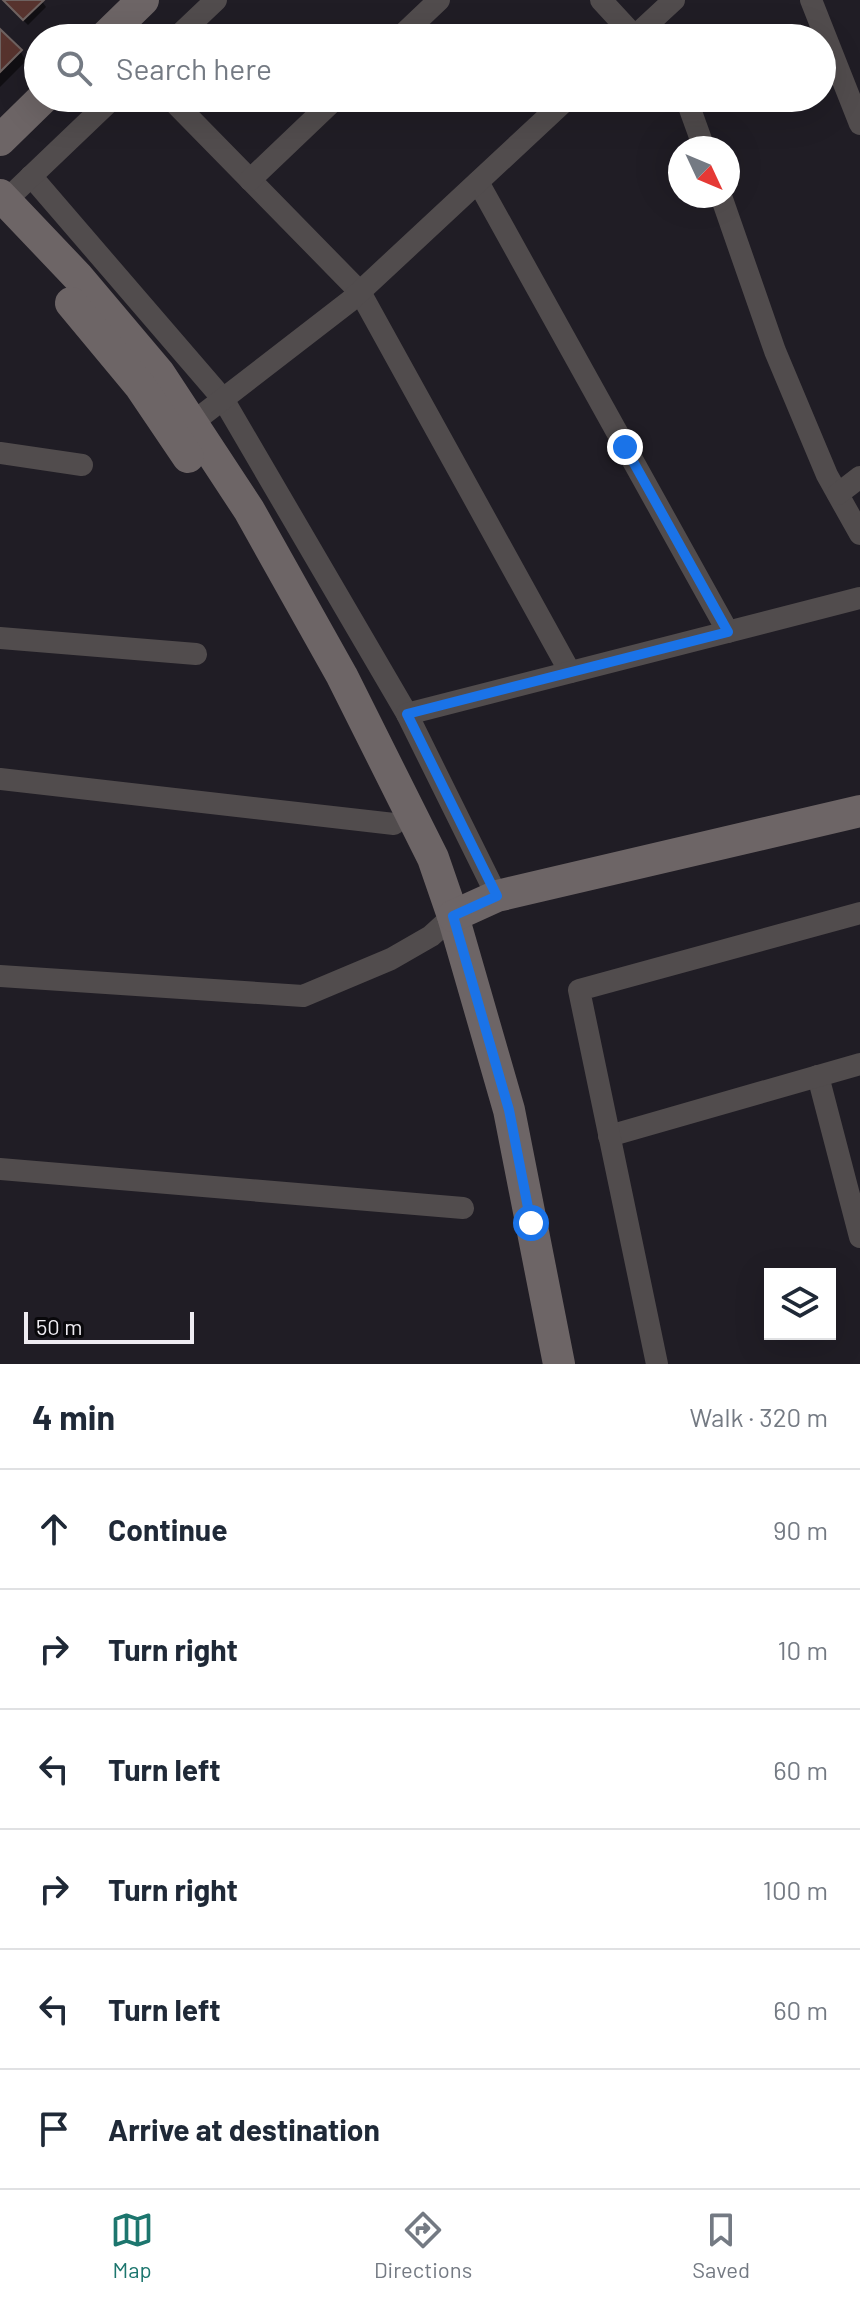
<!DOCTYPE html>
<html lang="en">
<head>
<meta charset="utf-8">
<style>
  body { margin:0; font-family:Barlow,sans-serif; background:#f6f6f7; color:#1f2937 }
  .controls { position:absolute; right:24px; bottom:24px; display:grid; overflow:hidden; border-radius:0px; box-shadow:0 8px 32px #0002 }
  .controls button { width:72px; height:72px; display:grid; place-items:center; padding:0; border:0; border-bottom:2px solid #e0e1e3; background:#fff; color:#1f2937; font:40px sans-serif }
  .compass { position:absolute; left:668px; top:136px; width:72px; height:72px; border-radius:50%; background:#fff; box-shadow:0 8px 32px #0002; rotate:134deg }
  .scale { position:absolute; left:24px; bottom:20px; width:170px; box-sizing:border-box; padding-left:8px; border:4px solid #efecf2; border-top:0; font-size:22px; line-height:28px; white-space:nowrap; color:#efecf2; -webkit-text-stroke:6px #09080b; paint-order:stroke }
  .stop { position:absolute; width:24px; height:24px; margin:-18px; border:6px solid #1a73e8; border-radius:50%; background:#fff }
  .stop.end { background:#1a73e8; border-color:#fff; box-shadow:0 2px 8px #0008 }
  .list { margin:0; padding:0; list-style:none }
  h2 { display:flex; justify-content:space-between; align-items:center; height:104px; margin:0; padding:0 32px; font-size:34px }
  h2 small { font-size:26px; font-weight:400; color:#747a83 }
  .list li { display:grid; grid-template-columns:52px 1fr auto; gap:24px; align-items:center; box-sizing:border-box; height:120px; padding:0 32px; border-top:2px solid #e0e1e3 }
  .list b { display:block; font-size:30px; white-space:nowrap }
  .list em { font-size:26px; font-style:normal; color:#747a83 }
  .icon { flex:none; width:44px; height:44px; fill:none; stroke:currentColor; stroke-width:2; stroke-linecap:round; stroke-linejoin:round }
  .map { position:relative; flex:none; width:860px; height:1364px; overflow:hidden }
  .search { position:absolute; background:#fff; box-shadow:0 8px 32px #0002; left:24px; right:24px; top:24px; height:88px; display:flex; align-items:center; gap:20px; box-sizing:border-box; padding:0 28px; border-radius:44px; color:#747a83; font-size:30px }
  .sheet { height:824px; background:#fff }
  nav { display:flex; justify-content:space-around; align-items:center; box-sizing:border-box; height:112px; border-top:2px solid #e0e1e3; background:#fff; font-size:22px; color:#747a83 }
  nav a { display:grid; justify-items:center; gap:4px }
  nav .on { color:#1d766e }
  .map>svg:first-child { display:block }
  .shadow { fill:#0007 }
  .building { fill:#57332e; stroke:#6e6260; stroke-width:2 }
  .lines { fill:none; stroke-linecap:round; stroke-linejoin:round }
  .street { stroke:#514c4d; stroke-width:22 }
  .secondary { stroke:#6d6566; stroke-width:32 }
  .route { stroke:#1a73e8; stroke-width:10 }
</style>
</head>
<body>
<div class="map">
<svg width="860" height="1364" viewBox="0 0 860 1364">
  <rect width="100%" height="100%" fill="#201d25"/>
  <g class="shadow">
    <path d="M3 0H41L46 7 28 25Z"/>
    <path d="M0 31 20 51 26 61 0 87Z"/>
  </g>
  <g class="building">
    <path d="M3 0H44L23 20Z"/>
    <path d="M0 29 22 50 0 72Z"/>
  </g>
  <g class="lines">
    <g class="street">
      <path d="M601 0 636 38"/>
      <path d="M811 0 860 124"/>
      <path d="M176 38 216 0"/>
      <path d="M399 38 439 0"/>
      <path d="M633 38 674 0"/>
      <path d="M170 98 360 292 570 672"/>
      <path d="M686 98 704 148"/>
      <path d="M31 176 223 399 407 714 497 896"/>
      <path d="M250 180 336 98"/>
      <path d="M478 182 728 632"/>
      <path d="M721 196 775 351 827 475 860 534"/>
      <path d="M0 206 113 98"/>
      <path d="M192 423 350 301 568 98"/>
      <path d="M0 453 82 465"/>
      <path d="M838 494 860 477"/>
      <path d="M0 638 196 654"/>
      <path d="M407 714 860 598"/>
      <path d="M0 779 394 824"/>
      <path d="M0 976 303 996 391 959 431 936 453 916"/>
      <path d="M818 1076 860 1237"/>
      <path d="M609 1136 860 1064"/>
      <path d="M0 1169 463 1208"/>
      <path d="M657 1364 579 990 860 913"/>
    </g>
    <g class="secondary">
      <path d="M104 38 143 0"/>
      <path d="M0 140 43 98"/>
      <path d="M0 195 78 277 159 373 249 510 342 676 433 858 453 916 509 1110 559 1364"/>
      <path d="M71 303 140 386 188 457"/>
      <path d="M453 916 497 896 860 811"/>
    </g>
  </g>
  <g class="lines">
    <path class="route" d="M531 1223 509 1110 453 916 497 896 407 714 728 632 625 447"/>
  </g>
</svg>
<div class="controls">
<button><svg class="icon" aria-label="layers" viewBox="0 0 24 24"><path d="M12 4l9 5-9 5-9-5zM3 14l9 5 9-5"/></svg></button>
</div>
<svg class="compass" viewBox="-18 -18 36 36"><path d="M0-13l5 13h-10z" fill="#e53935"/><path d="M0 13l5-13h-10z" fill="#747a83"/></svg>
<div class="scale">50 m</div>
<div class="stop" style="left:531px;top:1223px"></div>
<div class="stop end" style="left:625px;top:447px"></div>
<div class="search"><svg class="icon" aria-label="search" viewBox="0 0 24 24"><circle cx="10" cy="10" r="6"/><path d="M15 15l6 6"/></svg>Search here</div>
</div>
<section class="sheet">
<h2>4 min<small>Walk · 320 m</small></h2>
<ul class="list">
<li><svg class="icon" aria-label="ahead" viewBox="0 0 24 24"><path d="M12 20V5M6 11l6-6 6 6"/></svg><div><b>Continue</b></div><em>90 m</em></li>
<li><svg class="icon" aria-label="right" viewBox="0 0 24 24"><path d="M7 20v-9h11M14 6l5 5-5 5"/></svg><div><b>Turn right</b></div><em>10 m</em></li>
<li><svg class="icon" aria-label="left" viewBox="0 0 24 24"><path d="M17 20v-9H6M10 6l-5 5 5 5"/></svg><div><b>Turn left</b></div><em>60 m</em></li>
<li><svg class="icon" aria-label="right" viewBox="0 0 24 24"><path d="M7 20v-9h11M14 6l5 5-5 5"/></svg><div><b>Turn right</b></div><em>100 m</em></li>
<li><svg class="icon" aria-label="left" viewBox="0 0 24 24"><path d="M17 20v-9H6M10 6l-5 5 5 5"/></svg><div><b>Turn left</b></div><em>60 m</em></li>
<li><svg class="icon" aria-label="arrive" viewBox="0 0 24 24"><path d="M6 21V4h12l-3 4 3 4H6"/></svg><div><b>Arrive at destination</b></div></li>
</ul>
</section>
<nav>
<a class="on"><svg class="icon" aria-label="map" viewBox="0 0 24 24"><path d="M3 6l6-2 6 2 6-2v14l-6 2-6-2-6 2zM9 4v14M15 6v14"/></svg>Map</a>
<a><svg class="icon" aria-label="directions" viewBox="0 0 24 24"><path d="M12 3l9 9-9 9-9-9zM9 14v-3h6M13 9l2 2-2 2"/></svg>Directions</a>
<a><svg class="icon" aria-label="saved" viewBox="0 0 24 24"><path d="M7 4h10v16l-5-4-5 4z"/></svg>Saved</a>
</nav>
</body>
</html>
